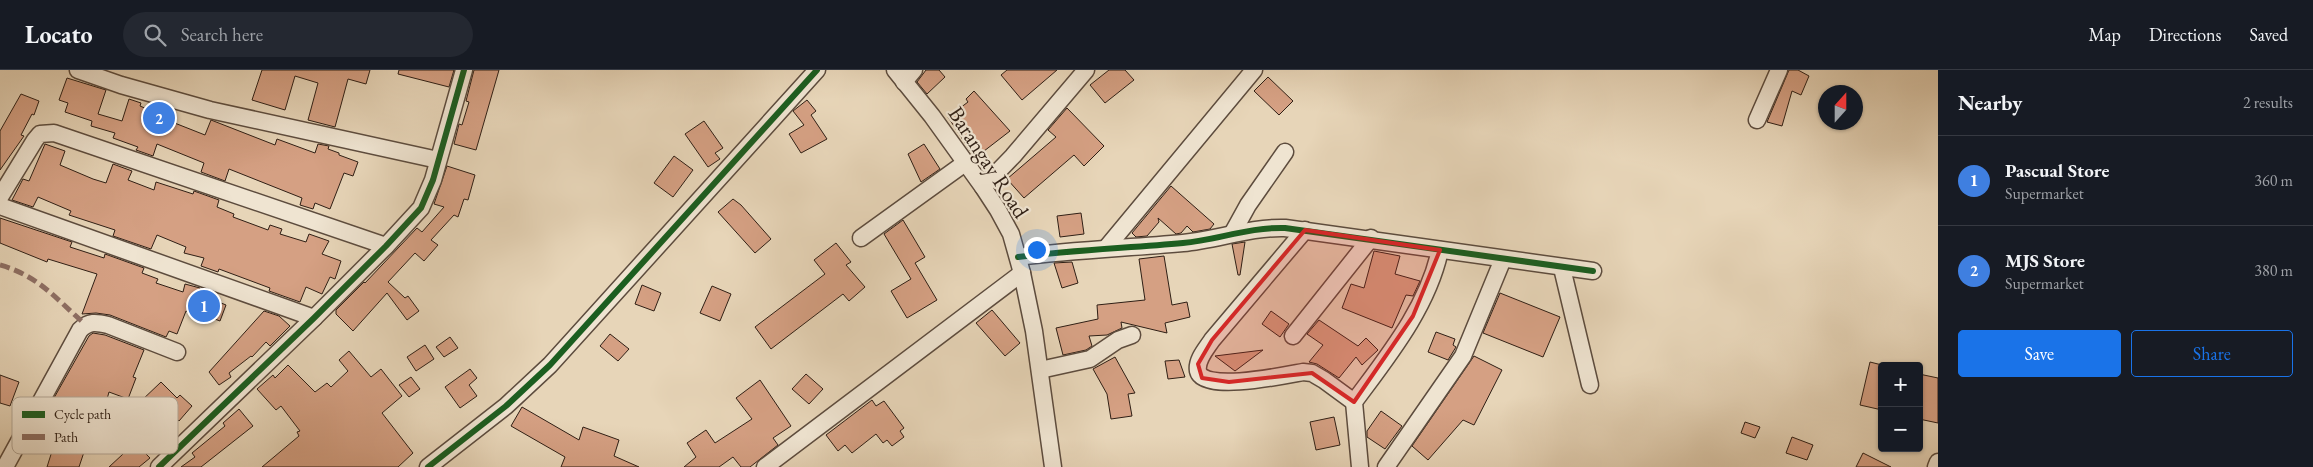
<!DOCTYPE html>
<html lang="en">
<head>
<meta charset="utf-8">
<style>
  body { margin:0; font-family:"EB Garamond",serif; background:#242831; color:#f1f3f6 }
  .controls { position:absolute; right:15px; bottom:15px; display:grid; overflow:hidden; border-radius:5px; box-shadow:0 1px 4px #0004 }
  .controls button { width:45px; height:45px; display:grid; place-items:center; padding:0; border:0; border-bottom:1px solid #363941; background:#171b24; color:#f1f3f6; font:25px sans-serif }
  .compass { position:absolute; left:1818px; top:15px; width:45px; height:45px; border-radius:50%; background:#171b24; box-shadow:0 1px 4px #0004; rotate:21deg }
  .you { position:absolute; left:1036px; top:179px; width:18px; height:18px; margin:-12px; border:4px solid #fff; border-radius:50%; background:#1a73e8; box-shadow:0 0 0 8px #1a73e833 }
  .badge { display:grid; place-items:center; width:32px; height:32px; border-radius:50%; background:#1a73e8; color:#fff; font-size:16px; font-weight:700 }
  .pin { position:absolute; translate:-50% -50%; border:2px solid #fff; box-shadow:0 1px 5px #0006 }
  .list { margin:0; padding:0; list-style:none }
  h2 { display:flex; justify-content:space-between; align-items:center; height:65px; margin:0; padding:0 20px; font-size:21px }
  h2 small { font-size:16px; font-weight:400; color:#9ea1a6 }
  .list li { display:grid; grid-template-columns:32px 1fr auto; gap:15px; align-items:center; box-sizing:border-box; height:90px; padding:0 20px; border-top:1px solid #363941 }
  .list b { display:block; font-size:19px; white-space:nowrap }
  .list p { margin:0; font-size:16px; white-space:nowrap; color:#9ea1a6 }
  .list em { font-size:16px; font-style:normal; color:#9ea1a6 }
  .actions { display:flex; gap:10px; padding:15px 20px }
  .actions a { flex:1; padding:11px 0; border:1px solid #1a73e8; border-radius:5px; text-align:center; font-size:18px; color:#1a73e8 }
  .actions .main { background:#1a73e8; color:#fff }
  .icon { flex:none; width:28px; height:28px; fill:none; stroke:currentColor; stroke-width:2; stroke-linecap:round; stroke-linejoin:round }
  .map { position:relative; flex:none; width:1938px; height:397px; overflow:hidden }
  header { display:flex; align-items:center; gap:30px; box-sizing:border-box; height:70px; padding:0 25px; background:#171b24; border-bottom:1px solid #363941 }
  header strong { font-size:24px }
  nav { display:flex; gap:28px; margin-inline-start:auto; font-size:18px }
  .search { width:350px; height:45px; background:#242831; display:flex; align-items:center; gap:12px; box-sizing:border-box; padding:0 18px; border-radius:28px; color:#9ea1a6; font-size:19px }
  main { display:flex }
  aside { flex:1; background:#171b24 }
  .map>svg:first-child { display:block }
  .building { fill:#d5a083; stroke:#2f1f15 }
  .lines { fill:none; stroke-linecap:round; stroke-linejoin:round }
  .minor-casing { stroke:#5d4c3e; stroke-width:19 }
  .minor { stroke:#efe4d1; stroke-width:16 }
  .quiet { stroke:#8d6e63; stroke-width:5; stroke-dasharray:10 5; stroke-linecap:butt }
  .cycleway-casing { stroke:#efe4d1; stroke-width:9 }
  .cycleway { stroke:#1b5e20; stroke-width:6 }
  .marked { fill:#d62828; fill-opacity:0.2; stroke:#d62828; stroke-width:4; stroke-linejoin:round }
  .labels { text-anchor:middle; stroke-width:4.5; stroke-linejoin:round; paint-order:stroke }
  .street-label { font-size:22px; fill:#2f1f15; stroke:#efe4d1 }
  .key { fill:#efe4d1; stroke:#b5a999; stroke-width:1 }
  .key-label { font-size:14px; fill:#2f1f15 }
</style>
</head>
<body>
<header>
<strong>Locato</strong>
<div class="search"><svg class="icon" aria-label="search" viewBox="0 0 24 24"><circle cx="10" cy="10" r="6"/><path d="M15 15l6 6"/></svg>Search here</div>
<nav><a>Map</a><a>Directions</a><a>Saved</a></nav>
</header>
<main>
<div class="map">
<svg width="1938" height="397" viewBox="0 0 1938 397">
  <rect width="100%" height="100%" fill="#e7d5b8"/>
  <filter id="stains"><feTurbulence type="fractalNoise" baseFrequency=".004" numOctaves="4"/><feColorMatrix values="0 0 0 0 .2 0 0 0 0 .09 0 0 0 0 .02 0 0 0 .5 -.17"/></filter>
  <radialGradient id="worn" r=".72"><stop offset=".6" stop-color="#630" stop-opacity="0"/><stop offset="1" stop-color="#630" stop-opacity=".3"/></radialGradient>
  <g class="building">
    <path d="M262 0H370L366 14 348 9 335 57 308 50 318 13 295 6 285 40 252 30Z"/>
    <path d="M399 0H454L449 17 398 4Z"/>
    <path d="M474 0H499L476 80 454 74 459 54 462 55 469 32 466 31Z"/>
    <path d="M926 0H939L945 7 927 24 917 12Z"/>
    <path d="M1007 0H1057L1022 30 1001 5Z"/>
    <path d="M1109 0H1125L1134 10 1105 33 1090 15Z"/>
    <path d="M1789 0H1798L1809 6 1801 25 1792 21 1782 56 1767 52Z"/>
    <path d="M1268 7 1293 31 1279 45 1254 21Z"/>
    <path d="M67 8 106 20 98 44 122 51 129 29 141 33 140 36 168 48 167 50 205 65 211 50 275 75 277 69 315 83 318 74 329 76 328 79 339 83V85L358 92 353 106 344 103 330 139 315 133 313 139 300 135 302 128 229 99 225 111 201 102 204 93 157 74 153 86 136 80 138 77 113 68 115 63 91 56 92 51 65 42 68 33 59 30Z"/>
    <path d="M974 21 1010 61 975 88 948 47 968 32 966 29Z"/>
    <path d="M21 24 39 31 34 45 32 44 21 65 24 66 0 100V61Z"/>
    <path d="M807 30 816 41 811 45 827 69 801 83 789 64 804 55 793 41Z"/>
    <path d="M1067 38 1104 76 1084 96 1074 85 1024 128 1007 109 1056 67 1048 60Z"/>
    <path d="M704 51 723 78 715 83 720 89 708 97 685 64Z"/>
    <path d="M45 74 65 81 60 95 93 109 106 113 113 94 132 101 128 110 154 120 156 112 193 124 194 121 219 130 217 137 234 144 233 147 268 160 270 155 282 159 280 164 306 172 309 164 329 171 322 184 341 191 335 209 330 207 322 224 306 217 300 232 269 221 270 218 219 199 218 202 201 196 204 188 184 183 186 177 157 165 151 179 113 166 115 160 69 145 71 141 38 127 33 137 12 130 23 109 29 111Z"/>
    <path d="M924 74 940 99 921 112 908 84Z"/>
    <path d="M674 86 693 100 673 127 654 113Z"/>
    <path d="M447 96 475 105 468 130 464 129 458 147 454 145 431 170 438 175 424 191 415 183 388 212 405 228 408 226 419 241 407 250 387 223 353 261 336 244V240L364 212 365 213 417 158 422 162 444 137 434 134Z"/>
    <path d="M1171 116 1214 154 1210 159 1193 162 1187 156 1181 163 1176 164 1158 148 1159 152 1147 166 1136 167 1132 163Z"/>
    <path d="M733 129 741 135 771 169 755 183 718 142Z"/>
    <path d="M1081 143 1084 164 1060 167 1057 146Z"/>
    <path d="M0 148 72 172 70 177 104 188 105 184 144 198 142 203 158 209 156 213 183 222 185 214 200 218 199 224 226 235 220 251 194 241 193 244 186 241 177 264 169 261 166 267 110 245 96 243 82 244 97 204 48 189 47 192 0 173Z"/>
    <path d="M903 150 925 187 915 193 937 230 907 248 891 221 911 209 884 164Z"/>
    <path d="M1245 172 1240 205H1238L1232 174Z"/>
    <path d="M836 173 851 192 846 195 865 217 849 231 843 224 771 279 755 257 825 204 814 190Z"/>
    <path d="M1374 181 1400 186 1395 204 1420 211 1413 226 1406 225 1392 258 1342 238 1351 214 1364 218Z"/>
    <path d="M1164 186 1172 235 1187 232 1190 247 1165 253 1167 263 1121 252 1122 258 1107 265 1089 266 1092 276 1086 280 1063 285 1056 258 1098 249 1097 235 1145 230 1139 189Z"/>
    <path d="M1072 192 1078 213 1062 218 1054 193Z"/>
    <path d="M642 215 661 223 654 241 635 234Z"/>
    <path d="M712 216 731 224 720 251 700 243Z"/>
    <path d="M1500 223 1560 247 1543 287 1483 263Z"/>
    <path d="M992 240 1020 273 1005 286 976 253Z"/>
    <path d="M264 241 279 246 290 256 270 276 266 272 252 287 251 286 229 303 231 307 219 315 209 302Z"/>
    <path d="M1271 241 1289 254 1280 267 1262 254Z"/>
    <path d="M1319 250 1358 276 1366 268 1378 280 1362 295 1356 287 1339 308 1317 294 1309 292 1323 275 1307 264Z"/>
    <path d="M1436 262 1455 269 1453 275 1456 277 1448 290 1428 282Z"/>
    <path d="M93 263 105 265 144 280 133 307 136 308 128 329 109 322 100 354 94 352 79 397H47L65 340 50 335 89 266Z"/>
    <path d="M610 264 629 279 618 291 600 276Z"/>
    <path d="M450 267 458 278 444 287 436 277Z"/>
    <path d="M425 275 434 289 416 301 407 287Z"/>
    <path d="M1263 280 1235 301 1215 286Z"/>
    <path d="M349 281 371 307 381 299 402 326 382 343 413 383 398 397H262L299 366 297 362 300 361 281 336 276 340 257 319 273 305 275 308 288 295 315 322 327 313 331 317 348 301 339 290Z"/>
    <path d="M1474 286 1502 300 1474 355 1463 350 1428 390 1412 376Z"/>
    <path d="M1115 287 1135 323 1128 324 1132 346 1111 349 1107 324 1093 299Z"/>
    <path d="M1179 290 1185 307 1168 309 1165 291Z"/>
    <path d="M1870 292 1882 295V340L1860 335Z"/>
    <path d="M470 299 477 308 469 315 477 326 460 338 445 317Z"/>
    <path d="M806 304 823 319 809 334 792 319Z"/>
    <path d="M1919 304 1938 308V353L1919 349Z"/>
    <path d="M0 305 19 312 10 336 0 333Z"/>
    <path d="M411 307 420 319 409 327 399 315Z"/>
    <path d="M760 310 791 356 773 368 778 375 750 397H741L733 387 719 397H684L696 387 687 373 706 360 715 373 752 349 736 328Z"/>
    <path d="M161 312 177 328 180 325 192 336 179 351 158 333 150 341 140 332Z"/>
    <path d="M872 330 876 336 884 331 904 358 900 361 904 367 892 376 887 370 883 373 876 364 852 383 845 375 838 381 826 365Z"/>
    <path d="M522 337 579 370 583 357 619 370 614 386 639 397H561L565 387 511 356Z"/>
    <path d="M239 339 253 356 201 397H181L195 387 192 383 225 356 223 353Z"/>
    <path d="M1381 341 1402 356 1385 379 1367 367V361Z"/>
    <path d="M1334 347 1340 375 1316 380 1310 352Z"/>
    <path d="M1745 352 1760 357 1755 368 1741 363Z"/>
    <path d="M148 359 159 369 145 383 150 388 139 397H109L123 384 119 380 133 368 136 372Z"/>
    <path d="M1792 367 1813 375 1807 390 1786 383Z"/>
    <path d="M1863 383 1891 397H1856Z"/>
  </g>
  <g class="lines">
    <defs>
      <g id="minor">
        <path d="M78 0 121 15 210 40 438 90"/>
        <path d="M895 0 932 46 983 117 998 140 1011 164 1022 203 1034 261 1053 397"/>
        <path d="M904 12 914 0"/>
        <path d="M1757 50 1779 0"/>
        <path d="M983 117 1013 86 1086 0"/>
        <path d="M0 127 35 70 40 64 54 63 386 176"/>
        <path d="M0 136 314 248"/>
        <path d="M1305 160 1212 270C1206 279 1196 290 1198 301 1203 323 1286 305 1303 302L1312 303 1324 310 1354 332"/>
        <path d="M1232 164 1248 135 1285 82"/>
        <path d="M861 168 965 93"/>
        <path d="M1107 177 1254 0"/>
        <path d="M1018 187C1073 180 1128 178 1183 173 1217 170 1249 157 1285 158L1593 201"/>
        <path d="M1562 198 1590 315"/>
        <path d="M1293 266 1371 168"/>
        <path d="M1040 300 1090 289 1118 270 1132 265"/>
        <path d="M5 397 80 260C89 251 96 252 108 255L177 282"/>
        <path d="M159 397 314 248 386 176 421 138 433 110 464 0"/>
        <path d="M428 397 506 336 550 295 817 0"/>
        <path d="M765 397 1022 203"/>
        <path d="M1360 397 1354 332C1388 286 1428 237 1440 180"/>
        <path d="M1386 397 1463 286 1503 189"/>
        <path d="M1936 397 1938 392"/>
      </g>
    </defs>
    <use href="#minor" class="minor-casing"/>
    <use href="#minor" class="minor"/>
    <path class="quiet" d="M0 195C39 206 56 229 85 254"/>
    <defs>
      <g id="cycleway">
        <path d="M1018 187C1073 180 1128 178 1183 173 1217 170 1249 157 1285 158L1593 201"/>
        <path d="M159 397 314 248 386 176 421 138 433 110 464 0"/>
        <path d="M428 397 506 336 550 295 817 0"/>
      </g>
    </defs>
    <use href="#cycleway" class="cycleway-casing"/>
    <use href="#cycleway" class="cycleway"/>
  </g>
  <path class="marked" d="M1305 160 1440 180 1413 246 1354 332 1312 303 1229 312 1202 308 1198 294 1212 270Z"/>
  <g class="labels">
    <g class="street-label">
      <text transform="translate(989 92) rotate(57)" y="8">Barangay Road</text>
    </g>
  </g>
  <rect x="12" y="327" width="166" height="57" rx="8" class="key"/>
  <rect x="22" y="341" width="23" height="7" fill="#1b5e20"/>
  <rect x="22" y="364" width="23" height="6" fill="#8d6e63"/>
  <g class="key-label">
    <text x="54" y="349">Cycle path</text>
    <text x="54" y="372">Path</text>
  </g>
  <rect width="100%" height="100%" filter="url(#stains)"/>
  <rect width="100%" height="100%" fill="url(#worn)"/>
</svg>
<div class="controls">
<button>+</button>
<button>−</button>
</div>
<svg class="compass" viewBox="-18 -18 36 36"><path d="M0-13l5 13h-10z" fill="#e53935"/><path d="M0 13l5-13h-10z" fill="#9ea1a6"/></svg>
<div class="you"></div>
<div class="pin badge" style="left:204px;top:236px;background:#3f7fe0">1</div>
<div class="pin badge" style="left:159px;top:48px;background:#3f7fe0">2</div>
</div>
<aside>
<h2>Nearby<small>2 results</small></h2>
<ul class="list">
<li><span class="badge" style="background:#3f7fe0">1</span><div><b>Pascual Store</b><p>Supermarket</p></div><em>360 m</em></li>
<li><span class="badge" style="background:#3f7fe0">2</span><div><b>MJS Store</b><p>Supermarket</p></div><em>380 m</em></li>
</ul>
<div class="actions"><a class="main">Save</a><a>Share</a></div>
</aside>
</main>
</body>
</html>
